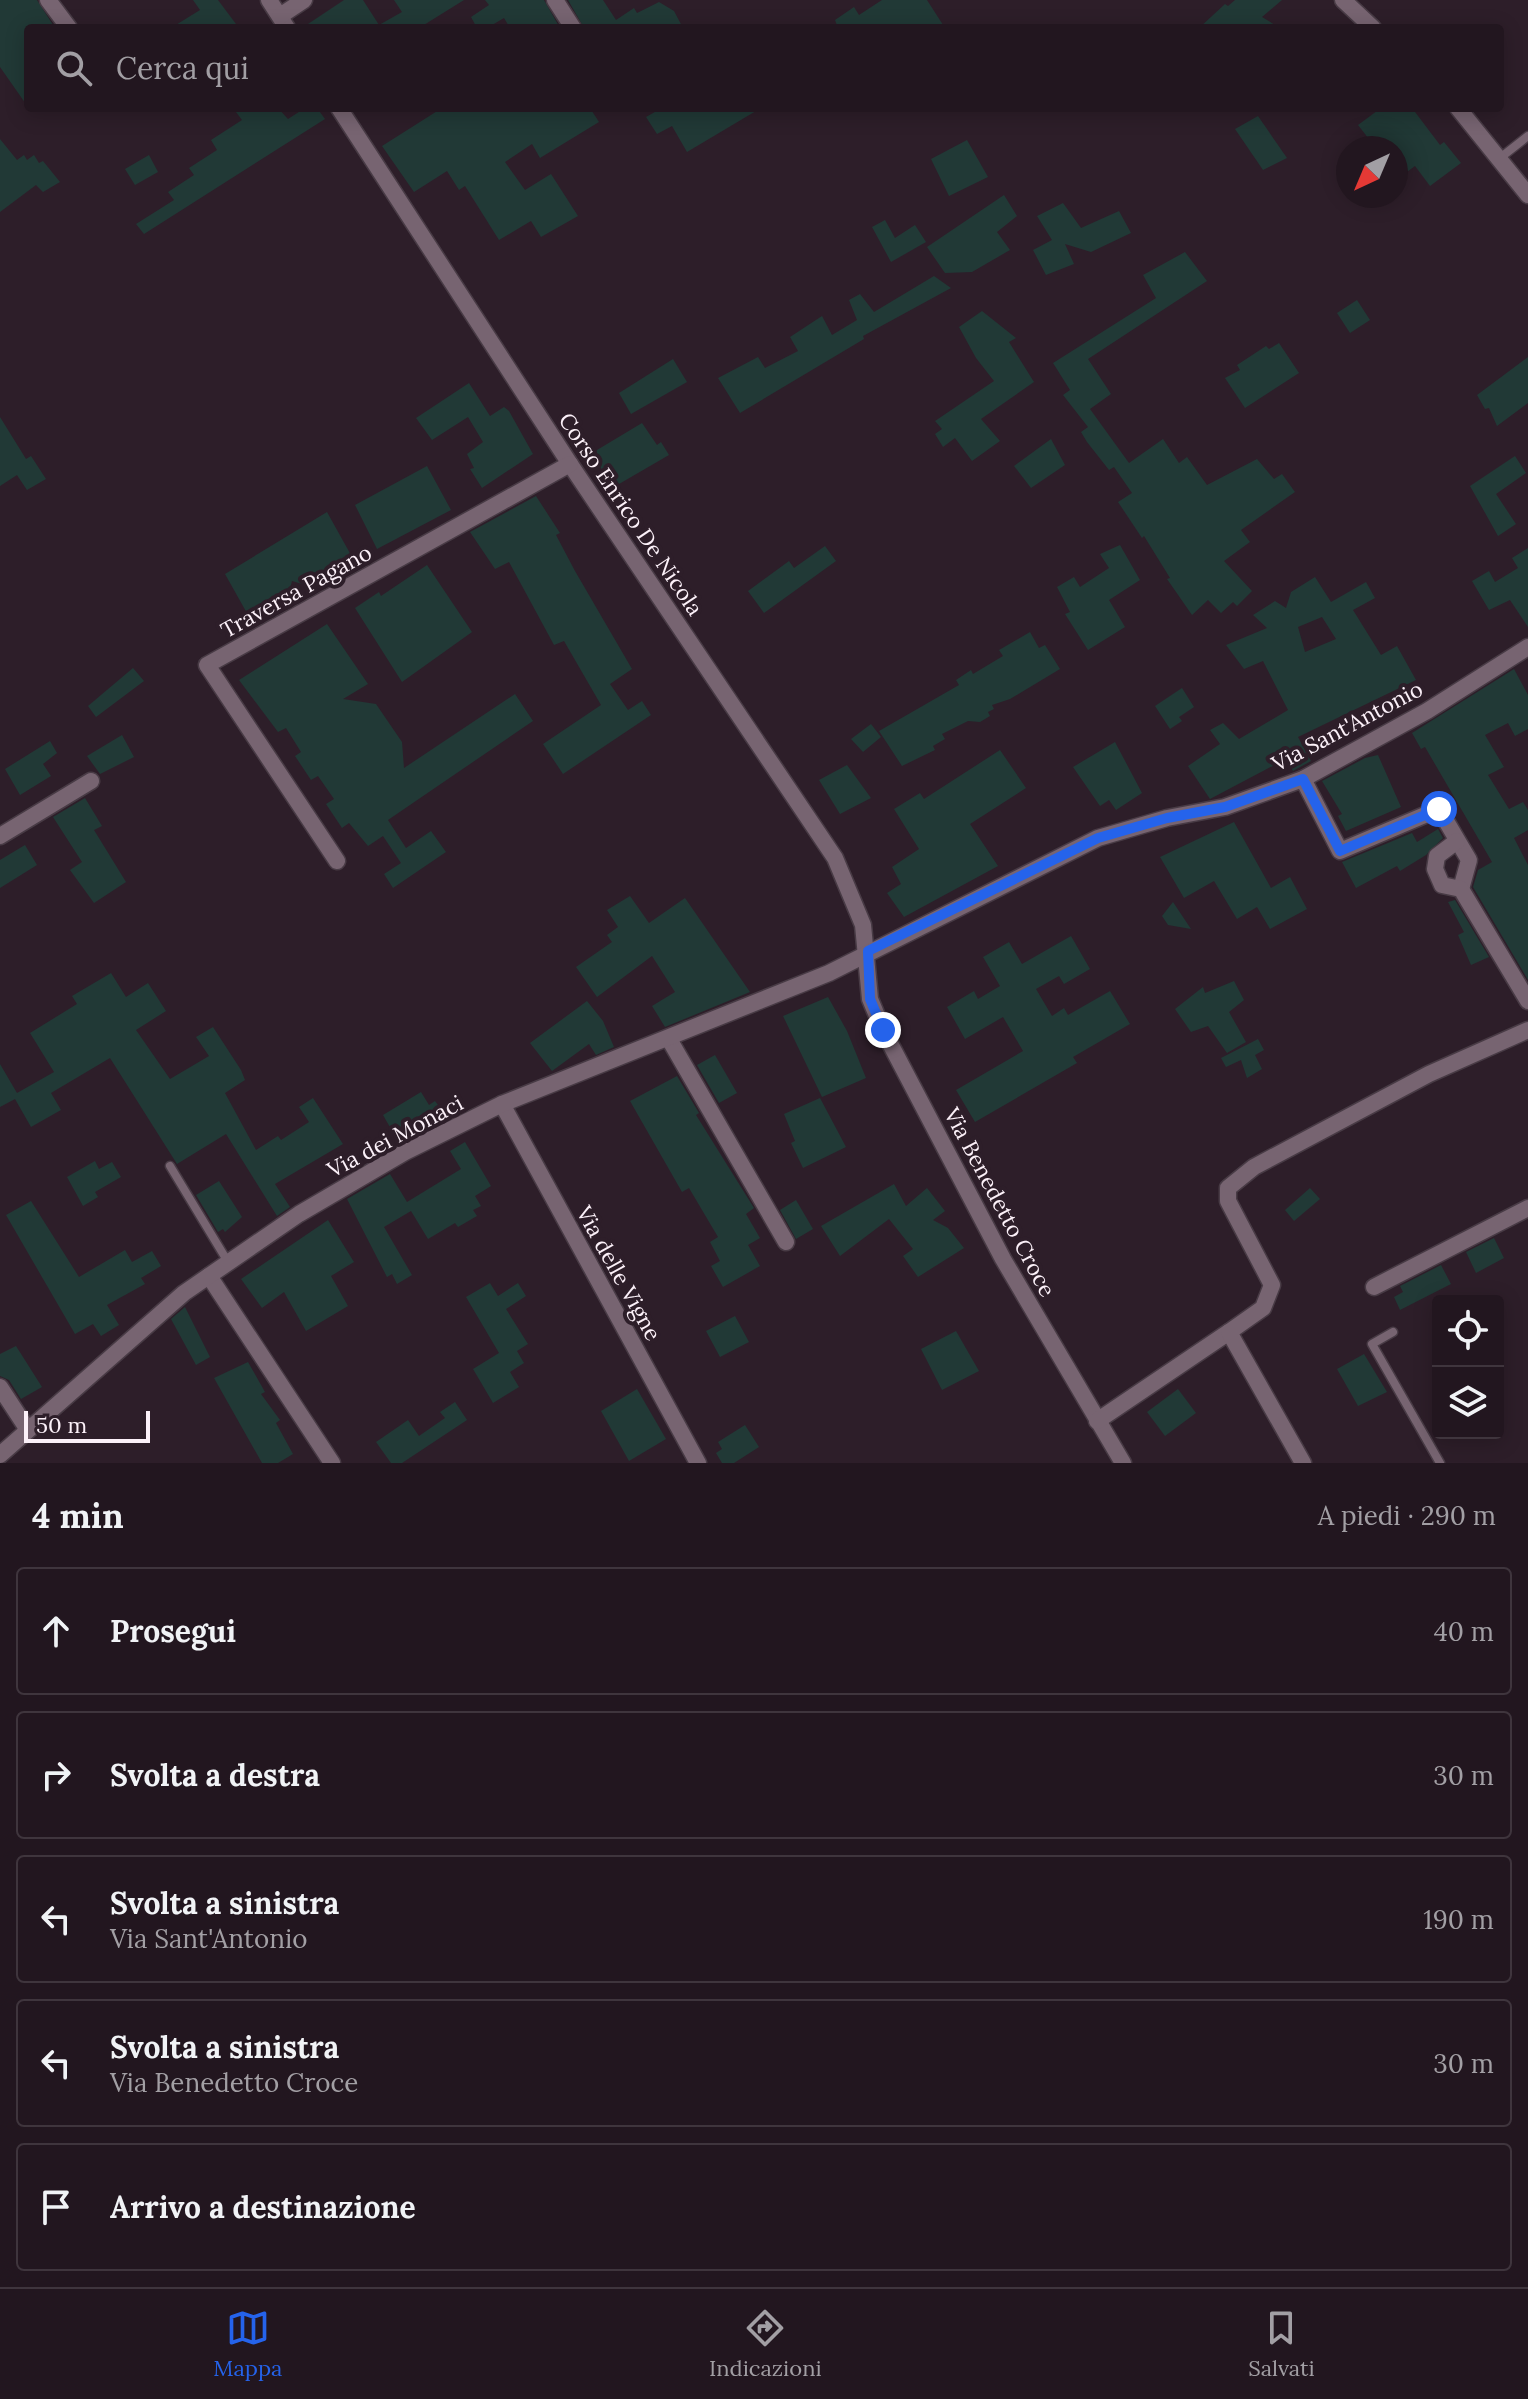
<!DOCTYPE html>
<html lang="it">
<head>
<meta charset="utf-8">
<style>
  body { margin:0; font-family:Lora,serif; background:#2e232c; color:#f1f3f6 }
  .controls { position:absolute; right:24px; bottom:24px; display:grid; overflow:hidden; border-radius:8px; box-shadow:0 4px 20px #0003 }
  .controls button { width:72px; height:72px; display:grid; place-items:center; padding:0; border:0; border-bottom:2px solid #3f353d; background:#22161f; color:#f1f3f6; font:40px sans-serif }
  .compass { position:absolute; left:1336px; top:136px; width:72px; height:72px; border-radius:50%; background:#22161f; box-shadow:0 4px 20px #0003; rotate:224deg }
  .scale { position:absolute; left:24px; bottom:20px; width:126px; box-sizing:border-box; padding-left:8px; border:4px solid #fcf1f9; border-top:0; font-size:22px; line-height:28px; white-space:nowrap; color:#fcf1f9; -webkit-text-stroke:6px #2d1e29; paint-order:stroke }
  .stop { position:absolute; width:24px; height:24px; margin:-18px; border:6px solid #2563eb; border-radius:50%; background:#fff }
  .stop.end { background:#2563eb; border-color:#fff; box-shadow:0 2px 8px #0008 }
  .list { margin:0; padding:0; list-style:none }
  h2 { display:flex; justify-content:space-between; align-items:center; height:104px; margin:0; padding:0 32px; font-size:34px }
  h2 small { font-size:26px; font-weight:400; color:#a29fa4 }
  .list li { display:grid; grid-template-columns:52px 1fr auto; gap:24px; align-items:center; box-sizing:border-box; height:128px; margin:0 16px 16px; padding:0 16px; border:2px solid #3f353d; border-radius:8px }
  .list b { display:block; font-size:30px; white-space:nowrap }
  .list p { margin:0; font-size:26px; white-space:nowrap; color:#a29fa4 }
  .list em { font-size:26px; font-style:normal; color:#a29fa4 }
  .icon { flex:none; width:44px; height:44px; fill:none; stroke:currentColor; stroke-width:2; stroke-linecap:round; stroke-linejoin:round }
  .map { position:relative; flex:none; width:1528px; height:1463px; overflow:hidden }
  .search { position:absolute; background:#22161f; box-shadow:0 4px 20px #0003; left:24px; right:24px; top:24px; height:88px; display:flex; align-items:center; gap:20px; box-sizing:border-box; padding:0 28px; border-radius:8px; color:#a29fa4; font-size:30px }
  .sheet { height:824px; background:#22161f }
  nav { display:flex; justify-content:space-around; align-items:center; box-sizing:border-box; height:112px; border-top:2px solid #3f353d; background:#22161f; font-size:22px; color:#a29fa4 }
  nav a { display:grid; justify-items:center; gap:4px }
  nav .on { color:#2563eb }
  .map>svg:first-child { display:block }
  .building { fill:#213936; fill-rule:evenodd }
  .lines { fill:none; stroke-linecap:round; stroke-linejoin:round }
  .service-casing { stroke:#483b45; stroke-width:11 }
  .minor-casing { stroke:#483b45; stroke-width:19 }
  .service { stroke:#776471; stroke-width:8 }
  .minor { stroke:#776471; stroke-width:16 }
  .route { stroke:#2563eb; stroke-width:10 }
  .labels { text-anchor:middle; stroke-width:8; stroke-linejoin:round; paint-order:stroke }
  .street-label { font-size:22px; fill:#fcf1f9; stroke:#2d1e29 }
</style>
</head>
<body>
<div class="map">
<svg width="1528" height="1463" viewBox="0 0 1528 1463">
  <rect width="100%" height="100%" fill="#2d1e29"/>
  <g class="building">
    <path d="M0 0H37L55 28H28V107L0 67Z"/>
    <path d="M193 0H218L239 28H171L200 10Z"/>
    <path d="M344 0H363L379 25 402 12 394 0H464L419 28H302Z"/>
    <path d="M485 0H544L560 28H510L504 18 487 28H477L471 17 489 5Z"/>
    <path d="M568 0H603L616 20 634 8 637 13 659 2 674 11 683 28H584Z"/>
    <path d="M882 0H927L945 28H838L835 20 854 7 859 15Z"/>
    <path d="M1235 0H1282L1262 17 1280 28H1199L1225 4 1228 6Z"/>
    <path d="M233 108H278L288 119 305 108H317L325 119 144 234 136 224 174 200 168 192 194 175 189 168 217 150 211 140 242 120Z"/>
    <path d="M442 108H590L599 122 540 158 532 144 505 162 525 190 551 174 578 216 541 237 531 221 499 240 465 186 459 190 447 171 414 192 382 146Z"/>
    <path d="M662 108H761L687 152 672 126 657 134 646 117Z"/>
    <path d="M1381 108H1412L1440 145 1444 142 1461 163 1430 186 1415 166 1396 180V148H1376L1358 125Z"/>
    <path d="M1258 116 1287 158 1263 170 1235 129Z"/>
    <path d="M0 139 17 160 24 155 27 160 34 155 39 163 43 161 60 182 43 192 36 185 0 212Z"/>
    <path d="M967 140 988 177 949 196 931 159Z"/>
    <path d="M149 155 158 172 135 185 125 169Z"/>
    <path d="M1004 195 1017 216 997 232 1010 250 972 272 945 273 927 247Z"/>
    <path d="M1063 203 1081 228 1119 211 1131 233 1091 252 1065 244 1074 264 1046 275 1033 250 1052 240 1037 216Z"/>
    <path d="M885 220 895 238 915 225 926 242 891 262 872 227Z"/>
    <path d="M1185 252 1207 281 1088 359 1111 394 1090 409 1129 463 1163 439 1179 463 1187 457 1207 485 1257 459 1274 479 1282 474 1295 492 1241 530 1250 542 1224 561 1252 591 1237 606 1233 602 1221 613 1208 600 1192 615 1167 579 1170 578 1144 536 1142 538 1118 502 1132 493 1114 467 1109 470 1087 442 1081 432 1088 427 1063 395 1070 390 1053 363 1156 298 1143 275Z"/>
    <path d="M934 276 951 288 863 336 864 339 740 413 718 378 758 357 765 368 798 351 790 337 822 316 832 335 857 320 849 300 860 294 874 312Z"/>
    <path d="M1357 300 1370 320 1350 333 1337 313Z"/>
    <path d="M982 311 1016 338 1009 342 1034 382 981 419 1000 441 972 461 955 438 943 447 935 434 942 429 935 421 994 381 976 358 959 327Z"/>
    <path d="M1279 343 1299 373 1245 408 1225 378 1240 370 1237 365 1266 346 1269 349Z"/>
    <path d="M1528 357V403L1497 426 1489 408 1485 409 1477 395Z"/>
    <path d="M673 359 687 382 631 414 619 393Z"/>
    <path d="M469 383 490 416 504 407 509 411 533 454 482 488 470 469 474 468 467 454 483 442 468 417 432 440 416 418Z"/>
    <path d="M0 417 26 459 31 456 46 479 27 490 17 475 0 486Z"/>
    <path d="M642 423 657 445 661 442 669 455 607 491 599 479 605 475 592 453Z"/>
    <path d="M1051 439 1065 465 1031 488 1014 466Z"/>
    <path d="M1515 456 1526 473 1496 494 1516 524 1498 536 1470 486Z"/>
    <path d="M427 466 451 510 377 549 355 505Z"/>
    <path d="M536 496 560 533 556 535 575 571 632 669 610 684 628 710 642 701 651 715 563 774 543 744 601 705 564 641 554 645 509 562 495 569 470 532Z"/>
    <path d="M327 512 356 564 312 587 292 581 289 593 248 615 225 574Z"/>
    <path d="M1120 545 1140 580 1109 600 1125 627 1088 650 1065 614 1070 612 1057 587 1074 577 1080 587 1109 568 1100 554Z"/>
    <path d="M825 546 836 561 764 613 748 591 789 561 794 568Z"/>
    <path d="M1528 548V627L1510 600 1489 610 1472 581 1489 571 1495 582 1518 568 1512 558Z"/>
    <path d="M427 565 472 632 402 682 355 608 379 592 381 596Z"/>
    <path d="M1315 577 1331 602 1366 582 1375 598 1353 610 1381 655 1397 646 1416 680 1298 737 1311 761 1293 771 1286 759 1210 799 1188 766 1220 744 1210 730 1223 723 1239 739 1288 710 1263 661 1244 669 1226 645 1267 628 1253 615 1275 601 1286 608 1291 592ZM1322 617 1336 639 1305 652 1298 627Z"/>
    <path d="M327 624 368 684 343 699 376 704 402 742 404 768 515 694 533 721 388 820 406 848 431 831 446 852 393 888 384 874 401 863 383 836 368 846 349 823 342 828 326 804 334 799 318 776 311 780 295 756 301 752 286 728 278 732 239 680Z"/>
    <path d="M1030 632 1039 648 1045 645 1060 669 1010 699 992 705 994 709 988 712 990 716 980 722 968 721 942 734 945 739 933 746 935 750 902 766 879 731 959 685 956 680 971 670 973 674 1003 656 999 650Z"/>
    <path d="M133 668 144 681 96 717 88 706Z"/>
    <path d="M1514 669 1528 695V729L1515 736 1508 723 1485 735 1504 767 1488 775 1509 809 1523 802 1528 810V830L1514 838 1528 865V980L1473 887 1478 870 1492 862 1425 747 1421 749 1412 733Z"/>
    <path d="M1182 688 1194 707 1179 717 1182 721 1170 729 1155 706Z"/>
    <path d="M871 724 881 737 863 752 851 739Z"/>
    <path d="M122 735 134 757 100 774 87 756Z"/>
    <path d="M50 741 57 753 43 764 51 776 20 795 5 769Z"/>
    <path d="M1115 742 1142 793 1116 810 1109 800 1100 806 1073 767Z"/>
    <path d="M1000 750 1026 788 970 824 998 866 904 917 887 893 901 884 892 867 919 849 894 809 920 793 924 799Z"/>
    <path d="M1378 755 1401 807 1346 831 1338 816 1342 814 1322 781 1365 758Z"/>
    <path d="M847 765 871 798 840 814 819 780Z"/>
    <path d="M85 798 102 826 94 830 126 882 94 903 70 870 82 862 53 817Z"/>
    <path d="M1234 822 1271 888 1290 877 1307 909 1270 929 1257 907 1237 919 1214 881 1184 898 1160 857Z"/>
    <path d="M1438 829 1443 838 1426 855 1400 871 1397 866 1356 888 1342 862 1412 833 1417 842Z"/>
    <path d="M25 845 37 865 0 888V860Z"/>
    <path d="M630 896 649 923 685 898 750 992 665 1027 652 1006 675 992 652 956 597 997 576 967 612 942 607 935 618 927 607 910Z"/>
    <path d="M1455 900 1489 957 1471 965 1458 935 1464 932 1448 902Z"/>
    <path d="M1173 902 1191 929 1168 925 1162 916Z"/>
    <path d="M1071 936 1090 969 1064 984 1059 976 1036 989 1052 1016 1064 1008 1068 1015 1110 991 1130 1024 1073 1057 1077 1063 975 1122 956 1090 1023 1051 1003 1017 965 1039 947 1007 974 991 978 999 1000 986 983 957 1009 942 1022 964Z"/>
    <path d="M111 973 126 997 148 983 166 1011 136 1030 170 1079 209 1056 196 1037 213 1027 241 1070 245 1080 225 1093 256 1150 278 1136 281 1140 309 1122 299 1107 313 1098 343 1144 275 1184 290 1207 277 1216 226 1134 177 1164 110 1058 51 1093 61 1110 31 1127 15 1099 0 1107V1064L17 1093 54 1072 30 1033 77 1004 72 996Z"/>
    <path d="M1234 981 1244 1000 1229 1012 1246 1042 1227 1053 1208 1026 1191 1032 1175 1009 1203 987 1205 993Z"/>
    <path d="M828 997 847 1031 866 1078 822 1097 783 1016Z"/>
    <path d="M587 1001 603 1021 614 1047 596 1055 589 1044 552 1071 530 1043Z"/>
    <path d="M1258 1039 1264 1050 1255 1055 1262 1069 1247 1078 1241 1060 1226 1067 1221 1058Z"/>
    <path d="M715 1055 737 1093 719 1103 697 1065Z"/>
    <path d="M677 1076 699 1113 696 1115 754 1208 746 1214 760 1238 748 1245 760 1266 723 1287 711 1266 720 1261 710 1242 718 1237 689 1188 682 1192 630 1101Z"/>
    <path d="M421 1092 429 1105 435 1101 447 1117 399 1143 383 1115Z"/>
    <path d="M820 1098 846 1147 803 1168 791 1143 795 1141 784 1114Z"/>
    <path d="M465 1142 491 1186 475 1196 481 1206 473 1210 477 1216 458 1227 455 1223 428 1239 411 1211 384 1227 412 1275 397 1284 392 1274 387 1277 347 1199 390 1174 407 1202 461 1169 450 1151Z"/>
    <path d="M95 1161 99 1169 112 1162 121 1177 95 1192 98 1197 83 1206 67 1177Z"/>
    <path d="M219 1181 242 1217 225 1232 223 1229 218 1232 196 1195Z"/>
    <path d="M894 1184 906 1206 927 1188 945 1211 933 1220 948 1228 964 1248 918 1277 903 1256 913 1249 889 1219 840 1256 821 1226Z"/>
    <path d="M1310 1188 1320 1199 1294 1221 1285 1210Z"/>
    <path d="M796 1200 813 1229 796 1239 780 1210Z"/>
    <path d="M31 1201 79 1277 125 1250 132 1262 152 1251 161 1266 141 1278 145 1284 107 1305 119 1325 101 1336 93 1324 75 1334 6 1215Z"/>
    <path d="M328 1220 354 1262 331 1276 348 1306 306 1331 284 1292 262 1308 241 1279Z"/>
    <path d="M1494 1238 1504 1258 1476 1273 1466 1252Z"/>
    <path d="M1441 1265 1451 1284 1400 1310 1394 1297 1403 1292 1400 1286Z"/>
    <path d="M490 1283 498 1296 518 1283 526 1296 506 1309 528 1344 517 1351 524 1363 510 1372 519 1387 493 1403 473 1369 499 1353 466 1297Z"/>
    <path d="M185 1307 210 1357 196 1365 171 1319Z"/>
    <path d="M735 1316 749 1342 720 1357 706 1331Z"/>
    <path d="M956 1331 979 1371 942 1390 921 1349Z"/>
    <path d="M16 1346 42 1387 21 1399 9 1380 0 1376V1354Z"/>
    <path d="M1364 1354 1387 1392 1358 1406 1337 1369Z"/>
    <path d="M248 1362 265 1392 261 1394 280 1420 276 1423 293 1454 278 1463H262L214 1378Z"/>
    <path d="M637 1389 666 1439 629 1461 601 1411Z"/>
    <path d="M1178 1389 1196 1413 1165 1436 1147 1412Z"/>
    <path d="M455 1402 467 1420 402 1463H391L376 1442 408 1420 419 1436 445 1418 440 1412Z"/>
    <path d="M745 1425 759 1447 734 1463H722L716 1453 722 1449 718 1442Z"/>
  </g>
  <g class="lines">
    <defs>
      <g id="service">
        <path d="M1500 158 1528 136"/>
        <path d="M170 1166 228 1262"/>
        <path d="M1393 1332 1372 1344 1440 1463"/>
      </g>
      <g id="minor">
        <path d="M48 0 69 28"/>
        <path d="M269 0 287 28"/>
        <path d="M555 0 573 28"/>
        <path d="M1343 0 1373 28"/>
        <path d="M280 16 304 0"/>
        <path d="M339 108 570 464 835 858 863 925 870 999 883 1030 1003 1259 1123 1463"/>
        <path d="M1458 108 1528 195"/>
        <path d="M1303 779 1340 851 1439 809 1469 860 1461 889"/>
        <path d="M0 836 91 781"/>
        <path d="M1457 841 1437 856 1435 869 1442 885 1461 889 1528 1001"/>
        <path d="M337 861 207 665 570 464"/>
        <path d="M669 1039 786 1242"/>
        <path d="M502 1104 698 1463"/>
        <path d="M209 1276 332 1463"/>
        <path d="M1374 1287 1528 1208"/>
        <path d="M0 1387 28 1430"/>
        <path d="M1097 1421 1229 1332"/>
        <path d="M0 1455 184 1293 299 1214 405 1152 502 1104 829 973 1098 838 1167 818 1225 807 1303 779 1427 711 1528 647"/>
        <path d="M1303 1463 1229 1332 1263 1308 1272 1285 1228 1201V1188L1254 1167 1429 1074 1528 1030"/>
      </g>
    </defs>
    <use href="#service" class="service-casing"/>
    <use href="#minor" class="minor-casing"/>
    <use href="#service" class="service"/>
    <use href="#minor" class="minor"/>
  </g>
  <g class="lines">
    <path class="route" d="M883 1030 870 999 868 951 1098 838 1167 818 1225 807 1303 779 1340 851 1439 809"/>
  </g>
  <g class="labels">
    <g class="street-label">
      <text transform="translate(631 514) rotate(56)" y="8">Corso Enrico De Nicola</text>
      <text transform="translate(296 591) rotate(-29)" y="8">Traversa Pagano</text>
      <text transform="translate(1347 726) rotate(-28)" y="8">Via Sant'Antonio</text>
      <text transform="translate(395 1136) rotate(-28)" y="8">Via dei Monaci</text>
      <text transform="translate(1000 1202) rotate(62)" y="8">Via Benedetto Croce</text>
      <text transform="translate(619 1273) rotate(61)" y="8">Via delle Vigne</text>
    </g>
  </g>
</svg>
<div class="controls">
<button><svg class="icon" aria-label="locate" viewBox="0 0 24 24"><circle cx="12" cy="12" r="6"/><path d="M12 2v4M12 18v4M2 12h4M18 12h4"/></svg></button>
<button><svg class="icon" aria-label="layers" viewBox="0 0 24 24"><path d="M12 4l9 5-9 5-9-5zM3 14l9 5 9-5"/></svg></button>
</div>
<svg class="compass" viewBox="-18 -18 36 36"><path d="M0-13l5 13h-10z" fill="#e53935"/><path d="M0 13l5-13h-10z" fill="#a29fa4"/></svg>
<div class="scale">50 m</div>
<div class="stop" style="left:1439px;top:809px"></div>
<div class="stop end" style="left:883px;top:1030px"></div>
<div class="search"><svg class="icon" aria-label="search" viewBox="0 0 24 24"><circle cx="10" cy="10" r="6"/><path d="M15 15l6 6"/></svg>Cerca qui</div>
</div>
<section class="sheet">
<h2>4 min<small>A piedi · 290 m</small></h2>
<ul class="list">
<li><svg class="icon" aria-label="ahead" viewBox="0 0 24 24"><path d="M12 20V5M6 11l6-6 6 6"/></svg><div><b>Prosegui</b></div><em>40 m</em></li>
<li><svg class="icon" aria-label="right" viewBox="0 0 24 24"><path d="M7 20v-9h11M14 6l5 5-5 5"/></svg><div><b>Svolta a destra</b></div><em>30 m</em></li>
<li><svg class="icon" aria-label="left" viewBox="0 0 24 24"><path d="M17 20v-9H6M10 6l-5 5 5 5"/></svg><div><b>Svolta a sinistra</b><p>Via Sant'Antonio</p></div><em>190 m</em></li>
<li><svg class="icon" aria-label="left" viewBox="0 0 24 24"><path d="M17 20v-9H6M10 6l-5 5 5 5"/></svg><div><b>Svolta a sinistra</b><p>Via Benedetto Croce</p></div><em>30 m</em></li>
<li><svg class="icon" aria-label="arrive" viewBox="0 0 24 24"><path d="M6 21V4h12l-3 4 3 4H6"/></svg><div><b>Arrivo a destinazione</b></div></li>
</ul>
</section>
<nav>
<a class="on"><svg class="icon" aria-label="map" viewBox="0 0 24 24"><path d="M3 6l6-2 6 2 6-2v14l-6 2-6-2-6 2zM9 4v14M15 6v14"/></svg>Mappa</a>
<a><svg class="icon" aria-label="directions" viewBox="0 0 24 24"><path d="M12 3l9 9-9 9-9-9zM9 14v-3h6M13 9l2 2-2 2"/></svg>Indicazioni</a>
<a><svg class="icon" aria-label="saved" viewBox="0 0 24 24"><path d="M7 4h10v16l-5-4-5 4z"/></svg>Salvati</a>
</nav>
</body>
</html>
